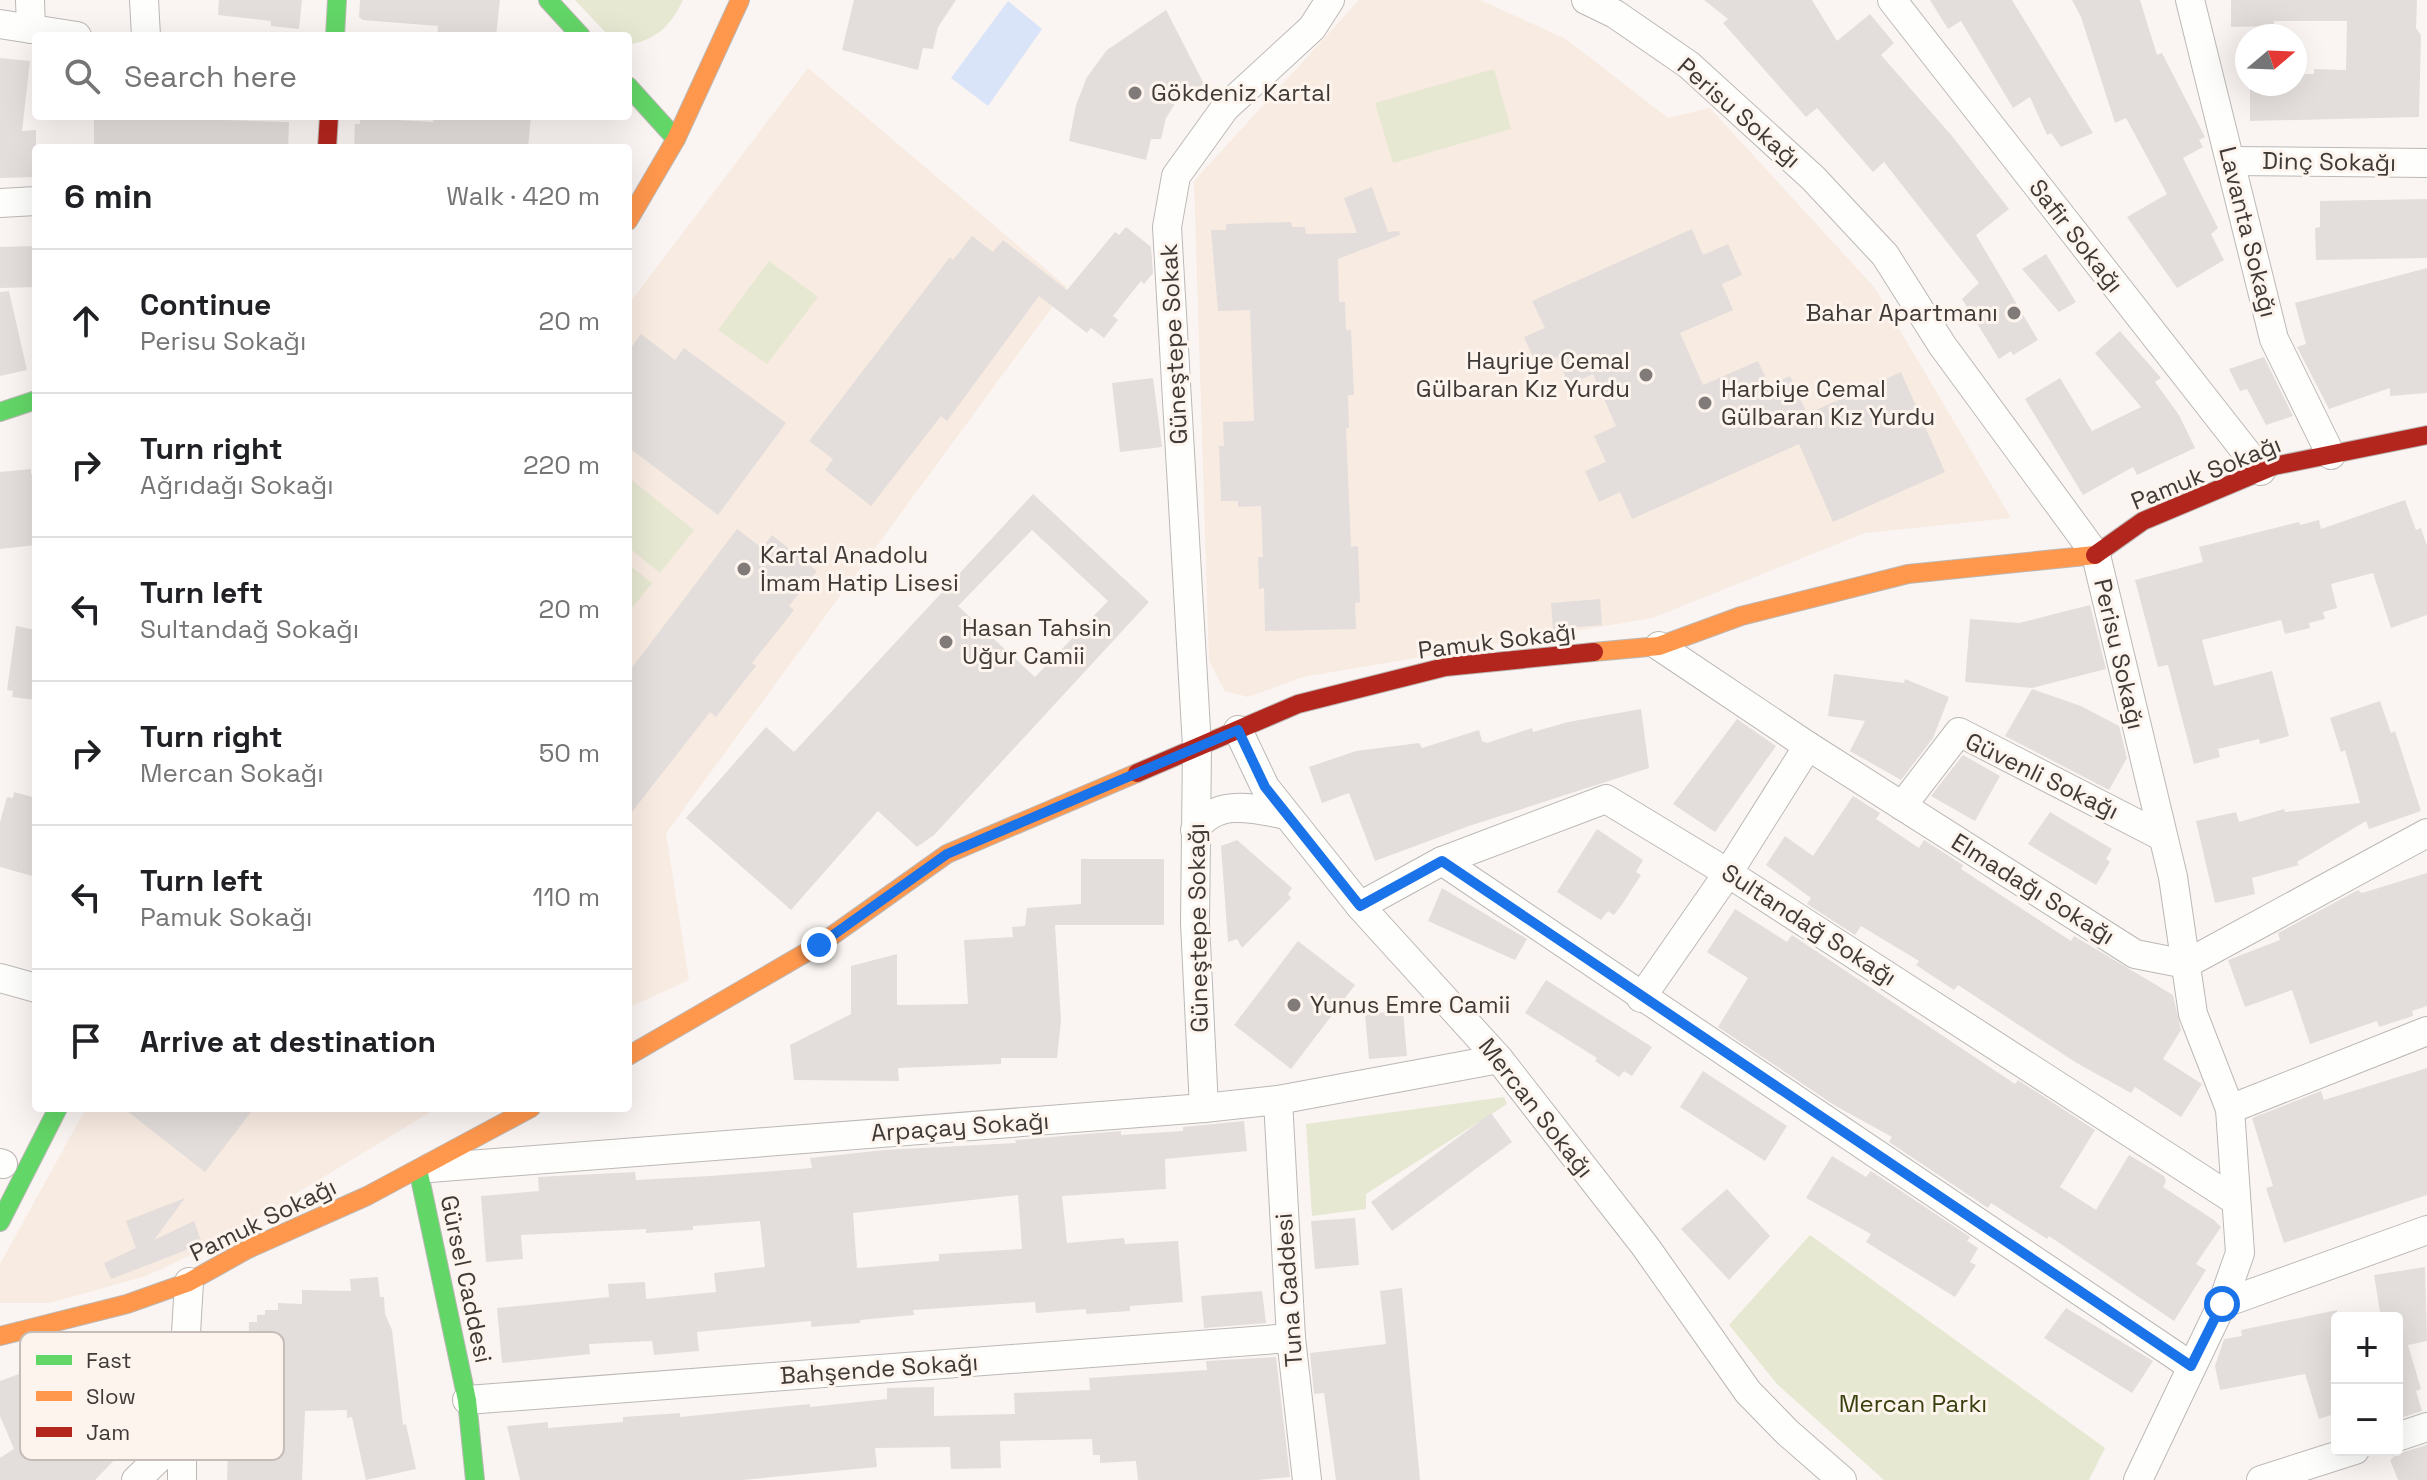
<!DOCTYPE html>
<html lang="en">
<head>
<meta charset="utf-8">
<style>
  body { margin:0; font-family:"Space Grotesk",sans-serif; background:#f2f2f2; color:#202124 }
  .controls { position:absolute; right:24px; bottom:24px; display:grid; overflow:hidden; border-radius:8px; box-shadow:0 8px 32px #0002 }
  .controls button { width:72px; height:72px; display:grid; place-items:center; padding:0; border:0; border-bottom:2px solid #e0e0e0; background:#fff; color:#202124; font:40px sans-serif }
  .compass { position:absolute; left:2235px; top:24px; width:72px; height:72px; border-radius:50%; background:#fff; box-shadow:0 8px 32px #0002; rotate:71deg }
  .stop { position:absolute; width:24px; height:24px; margin:-18px; border:6px solid #1a73e8; border-radius:50%; background:#fff }
  .stop.end { background:#1a73e8; border-color:#fff; box-shadow:0 2px 8px #0008 }
  .list { margin:0; padding:0; list-style:none }
  h2 { display:flex; justify-content:space-between; align-items:center; height:104px; margin:0; padding:0 32px; font-size:34px }
  h2 small { font-size:26px; font-weight:400; color:#757577 }
  .list li { display:grid; grid-template-columns:52px 1fr auto; gap:24px; align-items:center; box-sizing:border-box; height:144px; padding:0 32px; border-top:2px solid #e0e0e0 }
  .list b { display:block; font-size:30px; white-space:nowrap }
  .list p { margin:0; font-size:26px; white-space:nowrap; color:#757577 }
  .list em { font-size:26px; font-style:normal; color:#757577 }
  .icon { flex:none; width:44px; height:44px; fill:none; stroke:currentColor; stroke-width:2; stroke-linecap:round; stroke-linejoin:round }
  .map { position:relative; flex:none; width:2427px; height:1480px; overflow:hidden }
  .search { position:absolute; background:#fff; box-shadow:0 8px 32px #0002; left:32px; top:32px; width:600px; height:88px; display:flex; align-items:center; gap:20px; box-sizing:border-box; padding:0 28px; border-radius:8px; color:#757577; font-size:30px }
  .panel { position:absolute; background:#fff; box-shadow:0 8px 32px #0002; left:32px; top:144px; width:600px; height:968px; border-radius:8px }
  .map>svg:first-child { display:block }
  .built { fill:#f8ebe2 }
  .green { fill:#e6e8d2 }
  .water { fill:#dae4f9 }
  .building { fill:#e3dedb; fill-rule:evenodd }
  .lines { fill:none; stroke-linecap:round; stroke-linejoin:round }
  .street-casing { stroke:#bcb8b5; stroke-width:30 }
  .fast-casing { stroke:#bcb8b5; stroke-width:20 }
  .slow-casing { stroke:#bcb8b5; stroke-width:20 }
  .jam-casing { stroke:#bcb8b5; stroke-width:20 }
  .street { stroke:#fefefd; stroke-width:28 }
  .fast { stroke:#63d668; stroke-width:18 }
  .slow { stroke:#ff974d; stroke-width:18 }
  .jam { stroke:#b3261e; stroke-width:18 }
  .route { stroke:#1a73e8; stroke-width:10 }
  .poi-dot { fill:#807b78; stroke:#fef4ee; stroke-width:3 }
  .labels { text-anchor:middle; stroke-width:6; stroke-linejoin:round; paint-order:stroke }
  .poi-label { font-size:24px; fill:#3f3a37; stroke:#fef4ee; text-anchor:start }
  .street-label { font-size:24px; fill:#3f3a37; stroke:#fef4ee }
  .park-label { font-size:24px; fill:#373f0c; stroke:#fef4ee }
  .key { fill:#fef4ee; stroke:#c5bcb7; stroke-width:2 }
  .key-label { font-size:22px; fill:#3f3a37 }
</style>
</head>
<body>
<div class="map">
<svg width="2427" height="1480" viewBox="0 0 2427 1480">
  <rect width="100%" height="100%" fill="#faf5f2"/>
  <g class="built">
    <path d="M1359 0H1480L1566 39 1668 118 1710 108 1875 288 2011 518 1865 533 1652 618 1303 677 1248 697 1225 691 1209 661 1194 181Z"/>
    <path d="M808 68 1067 287 666 833 689 980 628 1008V305Z"/>
    <path d="M86 1108H437L210 1246 146 1276 50 1303H0V1264Z"/>
  </g>
  <g class="green">
    <path d="M575 0H683C670 27 657 39 628 45V36H609Z"/>
    <path d="M1494 69 1511 129 1393 163 1375 103Z"/>
    <path d="M769 261 818 297 767 364 718 330Z"/>
    <path d="M628 477 694 530 660 573 628 547Z"/>
    <path d="M628 564 652 583 628 613Z"/>
    <path d="M1504 1097 1507 1104 1366 1194V1209L1312 1216 1306 1124Z"/>
    <path d="M1810 1235 2105 1448 2089 1480H1884L1777 1384 1729 1325Z"/>
  </g>
  <path class="water" d="M1008 1 1042 29 988 106 951 78Z"/>
  <g class="building">
    <path d="M219 0H302L299 29 271 26V21L218 15Z"/>
    <path d="M360 0H500L496 36H437L438 26 363 20 359 17Z"/>
    <path d="M854 0H956L938 27 933 49 923 48 918 70 842 50Z"/>
    <path d="M1704 0H1812L1837 41 1870 14 1894 43 1881 55 1952 136 2009 209 1976 235 2038 340 2013 355 2011 351 1999 359 1962 299 1979 283 1884 162 1873 172 1817 108 1806 117 1723 23 1728 19Z"/>
    <path d="M1930 0H2012L2093 133 2061 147 2051 133 2047 135 2030 97 2013 108 1961 21 1948 29Z"/>
    <path d="M2072 0H2140L2157 55 2162 53 2205 137 2199 140 2203 147 2183 158 2218 228 2211 234 2224 260 2177 288 2127 217 2167 194 2126 118 2115 123 2081 17Z"/>
    <path d="M2231 0H2417L2416 28 2421 35 2419 117 2250 121V84H2295V74H2314V69L2346 70 2347 21H2274V26L2231 27Z"/>
    <path d="M1166 10 1204 84 1176 102 1166 118 1161 139H1151L1146 160 1069 141 1076 105 1087 77 1107 50Z"/>
    <path d="M0 58 30 61 22 131 36 130V177L0 178Z"/>
    <path d="M94 116H224V120L289 122 288 148H94Z"/>
    <path d="M434 116H531L528 148H354L355 124H360V118L433 122Z"/>
    <path d="M1372 187 1388 232 1399 231 1400 235 1338 259 1339 302H1345L1346 330H1351L1354 395H1348L1349 428H1346L1351 547 1358 546 1360 602 1355 603 1356 629 1265 631 1264 588 1259 589 1258 557H1263L1261 506 1238 507V501H1221L1219 446H1224L1223 422 1254 421 1250 310 1218 311 1211 230H1226V224L1291 222 1292 227H1305L1306 234 1357 233 1344 198Z"/>
    <path d="M2427 199V258L2316 260 2315 228 2320 227V201Z"/>
    <path d="M1126 227 1151 247 1153 273 1144 284 1141 281 1113 316 1118 320 1104 338 1091 328 1087 333 1039 296 947 421 941 416 871 506 825 470 833 459 809 441 950 257 953 260 972 236 993 252 1003 240 1067 290 1115 232 1119 235Z"/>
    <path d="M1692 229 1703 255 1728 244 1742 275 1722 284 1733 310 1680 333 1703 385 1758 361 1769 385 1790 376 1807 414 1901 372 1945 472 1833 522 1799 444 1632 519 1620 492 1599 502 1585 471 1606 462 1594 436 1616 426 1593 374 1569 385 1557 357 1537 366 1524 337 1545 328 1532 301Z"/>
    <path d="M36 246V287L0 288V247Z"/>
    <path d="M2046 254 2076 302 2059 312 2022 269Z"/>
    <path d="M2427 268V393L2390 396V388L2329 409 2297 347 2306 344 2295 303Z"/>
    <path d="M9 291 27 370 0 376V292Z"/>
    <path d="M2120 331 2161 378 2155 382 2179 415 2195 448 2137 475 2133 467 2083 495 2025 399 2060 378 2092 431 2141 407 2095 353Z"/>
    <path d="M641 334 675 360 684 348 786 423 718 515 628 447V352Z"/>
    <path d="M2264 357 2293 416 2266 425 2247 389 2240 391 2229 369Z"/>
    <path d="M1153 378 1162 447 1120 452 1112 383Z"/>
    <path d="M31 469V474L36 473V545L0 549V472Z"/>
    <path d="M1033 494 1149 602 934 835 917 847 878 811 791 910 686 818 766 727 794 752ZM1032 530 1108 601 1035 677 958 606Z"/>
    <path d="M2405 500 2416 530 2421 528 2427 546V615L2391 628 2373 573 2331 584 2337 608 2323 612 2325 619 2309 623 2310 628 2285 634 2281 620 2202 640 2214 686 2272 671 2289 736 2260 744 2259 739 2218 749 2220 757 2194 764 2168 665 2158 667 2135 580 2203 562 2199 547 2299 522 2300 525 2319 520 2321 529Z"/>
    <path d="M737 529 762 548 772 535 817 571 789 606 794 610 752 663 756 666 716 717 710 712 628 817V673Z"/>
    <path d="M1600 599 1602 625 1553 629 1551 603Z"/>
    <path d="M2090 605 2106 669 2032 688 1965 682 1970 619 2019 623Z"/>
    <path d="M16 626 36 630V700L12 697 13 691 7 690Z"/>
    <path d="M1834 674 1904 683 1905 679 1949 697 1933 738 1901 780 1850 751 1865 721 1828 716Z"/>
    <path d="M2032 689 2081 706 2119 726 2127 758 2109 790 2005 736Z"/>
    <path d="M2380 701 2391 733 2395 731 2421 811 2369 829 2366 821 2297 862 2299 865 2252 878 2255 894 2215 903 2196 821 2236 812 2239 822 2284 809 2285 812 2360 803 2345 750 2341 752 2330 718Z"/>
    <path d="M1641 709 1649 768 1469 826 1375 861 1349 793 1322 803 1309 767 1356 751 1419 743 1422 748 1479 730 1482 741 1487 743 1532 728 1533 732 1568 722Z"/>
    <path d="M1737 719 1776 746 1715 832 1673 804Z"/>
    <path d="M1963 755 2000 776 1975 821 1931 796Z"/>
    <path d="M14 792 36 798V877L0 867V822L7 797 13 798Z"/>
    <path d="M1853 796 1880 813 1876 819 1919 848 1924 840 1963 865 1961 869 2071 941 2074 936 2173 995 2181 1030 2163 1059 2202 1084 2181 1117 2135 1087 2131 1093 2075 1062 1958 985 1954 990 1916 965 1919 961 1861 926 1855 935 1807 904 1811 898 1766 865 1785 836 1813 856Z"/>
    <path d="M2050 812 2112 849 2106 859 2110 862 2096 885 2028 844Z"/>
    <path d="M1597 829 1643 860 1636 872 1641 875 1623 903 1614 915 1608 911 1601 920 1557 892Z"/>
    <path d="M1237 840 1292 888 1288 894 1291 898 1242 948 1237 939 1228 942 1221 846Z"/>
    <path d="M1081 859H1164V925H1055L1061 1021 1057 1058H1001V1064L898 1068 899 1081 794 1080 790 1045 851 1014V966L897 954V1005L968 1004 964 940 1013 937 1012 927 1025 926 1027 908 1081 904Z"/>
    <path d="M2427 873V1006L2412 1011 2413 1016 2379 1027 2377 1021 2310 1044 2292 990 2245 1007 2228 960 2280 940 2278 933 2358 890 2362 893Z"/>
    <path d="M1442 888 1527 939 1515 960 1428 921Z"/>
    <path d="M1735 909 1787 942 1792 935 2015 1084 2018 1080 2095 1130 2060 1187 2096 1210 2129 1155 2164 1176 2166 1181 2163 1187 2214 1220 2221 1227 2196 1264 2206 1270 2174 1321 2049 1236 2047 1239 1991 1203 1988 1208 1889 1142 1892 1137 1834 1105 1718 1027 1748 978 1707 952Z"/>
    <path d="M1298 941 1355 985 1291 1069 1234 1025Z"/>
    <path d="M1546 980 1652 1047 1632 1076 1624 1071 1619 1077 1595 1061 1597 1058 1525 1013Z"/>
    <path d="M1403 1011 1407 1056 1369 1059 1365 1014Z"/>
    <path d="M2427 1068V1195L2284 1243 2266 1188 2273 1186 2252 1118 2321 1091 2324 1100Z"/>
    <path d="M1703 1071 1787 1126 1765 1161 1680 1107Z"/>
    <path d="M123 1108H254L205 1172Z"/>
    <path d="M1491 1113 1512 1142 1392 1231 1371 1202Z"/>
    <path d="M1244 1121 1247 1151 1165 1159 1166 1189 1062 1196 1067 1243 1124 1238 1125 1244 1178 1241 1183 1302 1130 1306V1311L1086 1314V1309L1036 1313 1035 1302 913 1310 914 1315 860 1320V1323L811 1327V1321L697 1332 699 1351 654 1355 652 1341 589 1344 590 1354 502 1363 497 1308 609 1297 608 1284 645 1282 646 1299 716 1292 714 1273 765 1267 760 1221 693 1226V1230L646 1233V1229L521 1235 523 1259 486 1262 481 1196 539 1191 538 1177 635 1172 636 1180 710 1176 812 1168 810 1158 884 1150 1016 1143 1015 1140 1121 1131V1135L1183 1131V1127ZM1018 1195 1022 1249 939 1254V1261L857 1268 853 1213Z"/>
    <path d="M1832 1156 1866 1177 1871 1171 1970 1237 1967 1241 1978 1248 1970 1262 1976 1265 1955 1297 1866 1242 1871 1234 1806 1198Z"/>
    <path d="M1727 1189 1770 1236 1729 1280 1681 1229Z"/>
    <path d="M185 1198 154 1240 194 1221 202 1244 111 1279 104 1263 136 1248 126 1221Z"/>
    <path d="M1355 1218 1359 1265 1315 1269 1311 1221Z"/>
    <path d="M2425 1267 2427 1341 2408 1345 2421 1389 2416 1391 2422 1411 2397 1419V1318H2381L2374 1275Z"/>
    <path d="M378 1277 380 1297H384L385 1314 392 1330 403 1425 406 1424 416 1469 366 1480 352 1417 347 1418V1410L305 1411 302 1480H227L229 1423H244L243 1368H248L249 1322H257V1315H265V1310H278V1303L302 1304V1290L351 1291 350 1279Z"/>
    <path d="M1402 1288 1420 1480H1336L1324 1393 1314 1394 1310 1353 1386 1344 1380 1291Z"/>
    <path d="M1262 1291 1266 1323 1204 1328 1201 1296Z"/>
    <path d="M2066 1308 2153 1361 2132 1393 2044 1338Z"/>
    <path d="M2337 1310V1413L2319 1419 2305 1374 2220 1390 2215 1366 2224 1339 2242 1336 2241 1330Z"/>
    <path d="M133 1333 158 1387 137 1398 140 1403 128 1408 130 1412 97 1427 123 1451 95 1480H0V1458L14 1449 0 1416V1381L95 1346 97 1350Z"/>
    <path d="M1276 1357 1290 1477 1257 1480H1138L1136 1461 1100 1463V1455H1093L1092 1439 1000 1441 1001 1468 951 1469 950 1447 875 1448 877 1467 742 1480H520L507 1426 548 1422V1428L623 1422V1417L680 1413V1417L810 1404V1407L887 1399V1388L934 1387V1416L1015 1414 1014 1393 1090 1390 1089 1378 1207 1370 1206 1361Z"/>
    <path d="M2427 1445V1480H2398L2390 1460 2397 1454Z"/>
  </g>
  <g class="lines">
    <defs>
      <g id="street">
        <path d="M30 0 31 29"/>
        <path d="M144 0 146 36"/>
        <path d="M1586 0 1615 14 1689 65 1813 178 1885 255 1942 345 2096 555 2173 877 2193 1014 2230 1109 2240 1253 2222 1304 2138 1480"/>
        <path d="M1892 0 2261 471"/>
        <path d="M2190 0 2274 339 2331 455"/>
        <path d="M0 24 77 36"/>
        <path d="M2231 161 2427 163"/>
        <path d="M0 203 36 201"/>
        <path d="M1659 646 1808 746 2135 954 2186 964 2427 833"/>
        <path d="M1238 730 1265 787 1360 906 1499 1059 1645 1246 1748 1392 1787 1432 1842 1480"/>
        <path d="M1902 806 1959 732 2163 837"/>
        <path d="M1195 830C1217 797 1255 809 1287 815"/>
        <path d="M1442 861 2191 1366"/>
        <path d="M1360 906 1442 861 1606 799 1728 873 2236 1201"/>
        <path d="M0 978 36 988"/>
        <path d="M1641 998 1728 873 1808 746"/>
        <path d="M1278 1100 1291 1338 1307 1480"/>
        <path d="M1204 1108 1195 923 1197 747 1167 227 1176 176 1225 108 1312 28 1330 0"/>
        <path d="M2230 1109 2427 1031"/>
        <path d="M0 1163 3 1164"/>
        <path d="M430 1168 1204 1108 1278 1100 1499 1059"/>
        <path d="M2222 1304 2427 1230"/>
        <path d="M467 1400 1291 1338"/>
        <path d="M2397 1437 2427 1427"/>
        <path d="M136 1480 182 1436"/>
        <path d="M182 1480V1401L189 1282"/>
        <path d="M2261 1480 2355 1450"/>
      </g>
      <g id="fast">
        <path d="M548 0 581 36"/>
        <path d="M335 36 337 0"/>
        <path d="M628 86 676 139"/>
        <path d="M0 412 36 400"/>
        <path d="M418 1169 467 1400 475 1480"/>
        <path d="M0 1222 58 1108"/>
      </g>
      <g id="slow">
        <path d="M628 221 676 139 740 0"/>
        <path d="M1594 652 1659 646 1741 616 1908 574 2095 555"/>
        <path d="M628 1056 819 945 947 854 1137 773"/>
        <path d="M0 1336 127 1304 189 1282 248 1249 367 1196 531 1108"/>
      </g>
      <g id="jam">
        <path d="M327 148 329 116"/>
        <path d="M2095 555 2143 521 2274 466 2427 435"/>
        <path d="M1137 773 1298 704 1445 667 1594 652"/>
      </g>
    </defs>
    <use href="#street" class="street-casing"/>
    <use href="#fast" class="fast-casing"/>
    <use href="#slow" class="slow-casing"/>
    <use href="#jam" class="jam-casing"/>
    <use href="#street" class="street"/>
    <use href="#fast" class="fast"/>
    <use href="#slow" class="slow"/>
    <use href="#jam" class="jam"/>
  </g>
  <g class="lines">
    <path class="route" d="M819 945 947 854 1238 730 1265 787 1360 906 1442 861 2191 1366 2222 1304"/>
  </g>
  <g class="poi-dot">
    <circle cx="1135" cy="93" r="8"/>
    <circle cx="2014" cy="313" r="8"/>
    <circle cx="1646" cy="375" r="8"/>
    <circle cx="1705" cy="403" r="8"/>
    <circle cx="744" cy="569" r="8"/>
    <circle cx="946" cy="642" r="8"/>
    <circle cx="1294" cy="1005" r="8"/>
  </g>
  <g class="labels">
    <g class="poi-label">
      <text x="1151" y="101">Gökdeniz Kartal</text>
      <text x="1998" y="321" text-anchor="end">Bahar Apartmanı</text>
      <text x="1630" y="369" text-anchor="end">Hayriye Cemal<tspan x="1630" dy="28">Gülbaran Kız Yurdu</tspan></text>
      <text x="1721" y="397">Harbiye Cemal<tspan x="1721" dy="28">Gülbaran Kız Yurdu</tspan></text>
      <text x="760" y="563">Kartal Anadolu<tspan x="760" dy="28">İmam Hatip Lisesi</tspan></text>
      <text x="962" y="636">Hasan Tahsin<tspan x="962" dy="28">Uğur Camii</tspan></text>
      <text x="1310" y="1013">Yunus Emre Camii</text>
    </g>
    <g class="street-label">
      <text transform="translate(1739 113) rotate(41)" y="8">Perisu Sokağı</text>
      <text transform="translate(2329 162) rotate(1)" y="8">Dinç Sokağı</text>
      <text transform="translate(2248 232) rotate(76)" y="8">Lavanta Sokağı</text>
      <text transform="translate(2076 236) rotate(52)" y="8">Safir Sokağı</text>
      <text transform="translate(1174 344) rotate(-93)" y="8">Güneştepe Sokak</text>
      <text transform="translate(2206 473) rotate(-22)" y="8">Pamuk Sokağı</text>
      <text transform="translate(1497 641) rotate(-7)" y="8">Pamuk Sokağı</text>
      <text transform="translate(2119 654) rotate(77)" y="8">Perisu Sokağı</text>
      <text transform="translate(2042 776) rotate(26)" y="8">Güvenli Sokağı</text>
      <text transform="translate(2033 889) rotate(32)" y="8">Elmadağı Sokağı</text>
      <text transform="translate(1809 925) rotate(33)" y="8">Sultandağ Sokağı</text>
      <text transform="translate(1198 928) rotate(-91)" y="8">Güneştepe Sokağı</text>
      <text transform="translate(1536 1108) rotate(52)" y="8">Mercan Sokağı</text>
      <text transform="translate(960 1127) rotate(-4)" y="8">Arpaçay Sokağı</text>
      <text transform="translate(263 1220) rotate(-26)" y="8">Pamuk Sokağı</text>
      <text transform="translate(466 1279) rotate(78)" y="8">Gürsel Caddesi</text>
      <text transform="translate(1289 1290) rotate(-94)" y="8">Tuna Caddesi</text>
      <text transform="translate(879 1369) rotate(-4)" y="8">Bahşende Sokağı</text>
    </g>
    <g class="park-label">
      <text x="1913" y="1412">Mercan Parkı</text>
    </g>
  </g>
  <rect x="20" y="1332" width="264" height="128" rx="12" class="key"/>
  <rect x="36" y="1355" width="36" height="10" fill="#63d668"/>
  <rect x="36" y="1391" width="36" height="10" fill="#ff974d"/>
  <rect x="36" y="1427" width="36" height="10" fill="#b3261e"/>
  <g class="key-label">
    <text x="86" y="1368">Fast</text>
    <text x="86" y="1404">Slow</text>
    <text x="86" y="1440">Jam</text>
  </g>
</svg>
<div class="controls">
<button>+</button>
<button>−</button>
</div>
<svg class="compass" viewBox="-18 -18 36 36"><path d="M0-13l5 13h-10z" fill="#e53935"/><path d="M0 13l5-13h-10z" fill="#757577"/></svg>
<div class="stop" style="left:2222px;top:1304px"></div>
<div class="stop end" style="left:819px;top:945px"></div>
<div class="search"><svg class="icon" aria-label="search" viewBox="0 0 24 24"><circle cx="10" cy="10" r="6"/><path d="M15 15l6 6"/></svg>Search here</div>
<section class="panel">
<h2>6 min<small>Walk · 420 m</small></h2>
<ul class="list">
<li><svg class="icon" aria-label="ahead" viewBox="0 0 24 24"><path d="M12 20V5M6 11l6-6 6 6"/></svg><div><b>Continue</b><p>Perisu Sokağı</p></div><em>20 m</em></li>
<li><svg class="icon" aria-label="right" viewBox="0 0 24 24"><path d="M7 20v-9h11M14 6l5 5-5 5"/></svg><div><b>Turn right</b><p>Ağrıdağı Sokağı</p></div><em>220 m</em></li>
<li><svg class="icon" aria-label="left" viewBox="0 0 24 24"><path d="M17 20v-9H6M10 6l-5 5 5 5"/></svg><div><b>Turn left</b><p>Sultandağ Sokağı</p></div><em>20 m</em></li>
<li><svg class="icon" aria-label="right" viewBox="0 0 24 24"><path d="M7 20v-9h11M14 6l5 5-5 5"/></svg><div><b>Turn right</b><p>Mercan Sokağı</p></div><em>50 m</em></li>
<li><svg class="icon" aria-label="left" viewBox="0 0 24 24"><path d="M17 20v-9H6M10 6l-5 5 5 5"/></svg><div><b>Turn left</b><p>Pamuk Sokağı</p></div><em>110 m</em></li>
<li><svg class="icon" aria-label="arrive" viewBox="0 0 24 24"><path d="M6 21V4h12l-3 4 3 4H6"/></svg><div><b>Arrive at destination</b></div></li>
</ul>
</section>
</div>
</body>
</html>
